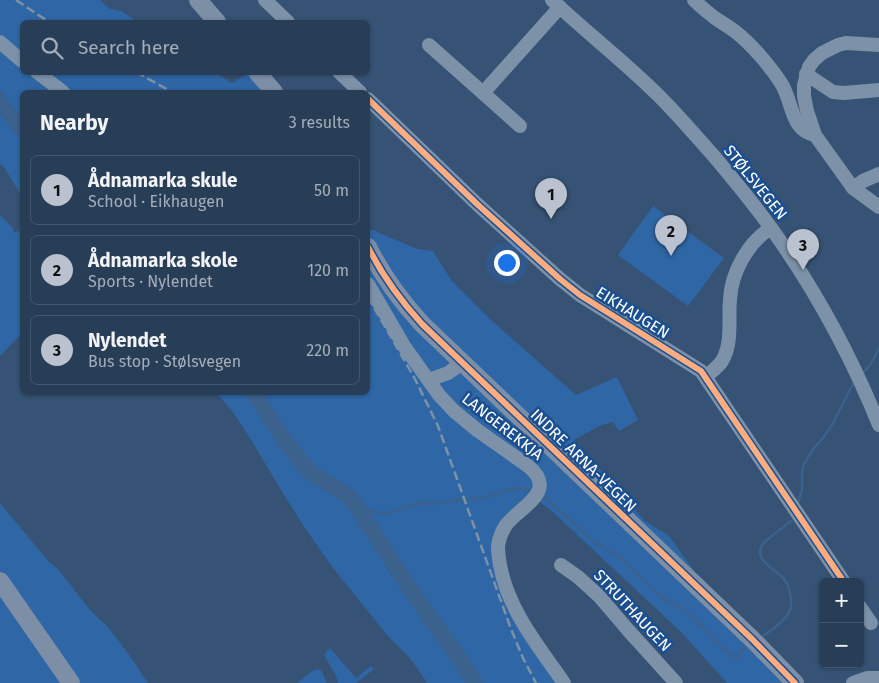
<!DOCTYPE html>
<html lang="en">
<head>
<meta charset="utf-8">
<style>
  body { margin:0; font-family:"Fira Sans",sans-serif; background:#30455d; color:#f1f3f6 }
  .controls { position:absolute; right:15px; bottom:15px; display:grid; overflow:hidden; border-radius:8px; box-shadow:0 1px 4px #0004 }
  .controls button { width:45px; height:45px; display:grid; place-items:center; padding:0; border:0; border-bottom:1px solid #44576d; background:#283e57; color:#f1f3f6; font:25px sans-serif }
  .you { position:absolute; left:506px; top:262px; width:18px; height:18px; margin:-12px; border:4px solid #fff; border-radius:50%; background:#1a73e8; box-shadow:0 0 0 8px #1a73e833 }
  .badge { display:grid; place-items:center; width:32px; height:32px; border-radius:50%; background:#b9c2ce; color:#111; font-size:16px; font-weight:700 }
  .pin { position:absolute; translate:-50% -41px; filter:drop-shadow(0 1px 2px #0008) }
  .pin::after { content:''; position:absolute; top:26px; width:18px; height:15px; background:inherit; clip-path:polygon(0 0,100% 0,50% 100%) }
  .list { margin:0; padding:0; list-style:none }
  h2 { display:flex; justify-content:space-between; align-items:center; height:65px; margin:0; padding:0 20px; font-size:21px }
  h2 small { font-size:16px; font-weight:400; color:#a5aeba }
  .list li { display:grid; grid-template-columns:32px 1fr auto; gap:15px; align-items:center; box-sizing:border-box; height:70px; margin:0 10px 10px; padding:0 10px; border:1px solid #44576d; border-radius:8px }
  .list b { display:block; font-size:19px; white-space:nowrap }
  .list p { margin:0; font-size:16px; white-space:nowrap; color:#a5aeba }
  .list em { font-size:16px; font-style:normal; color:#a5aeba }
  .icon { flex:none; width:28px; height:28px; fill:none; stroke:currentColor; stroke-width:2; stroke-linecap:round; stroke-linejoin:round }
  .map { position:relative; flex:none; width:879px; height:683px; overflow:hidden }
  .search { position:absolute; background:#283e57; box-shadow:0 1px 4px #0004; left:20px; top:20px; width:350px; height:55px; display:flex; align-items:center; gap:12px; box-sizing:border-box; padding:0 18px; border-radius:8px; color:#a5aeba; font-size:19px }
  .panel { position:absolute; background:#283e57; box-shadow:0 1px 4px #0004; left:20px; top:90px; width:350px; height:305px; border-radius:8px }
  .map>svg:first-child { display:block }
  .green { fill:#2f66a5 }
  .water { fill:#3b618d }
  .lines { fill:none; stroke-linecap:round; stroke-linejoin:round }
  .stream { stroke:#3b618d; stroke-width:2.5 }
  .river { stroke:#3b618d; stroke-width:16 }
  .minor { stroke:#7d92a8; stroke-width:14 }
  .major { stroke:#7d8ea7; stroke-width:18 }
  .rail { stroke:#7e92a7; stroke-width:2.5; stroke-dasharray:9 4; stroke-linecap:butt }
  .cycleway-casing { stroke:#1b4f8f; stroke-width:9 }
  .cycleway { stroke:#ffac80; stroke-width:6 }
  .labels { text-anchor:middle; stroke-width:5; stroke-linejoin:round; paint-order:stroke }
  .street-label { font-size:16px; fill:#fff; stroke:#1b4f8f }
</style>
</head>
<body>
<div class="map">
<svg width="879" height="683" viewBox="0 0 879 683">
  <rect width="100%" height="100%" fill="#365274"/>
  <g class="green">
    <path d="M0 0H100L110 9 121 11 138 22H22V72H214L232 83 249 73 267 92H22V119L0 91Z"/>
    <path d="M0 113 22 141V197L4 167 0 164Z"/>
    <path d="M653 206 724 258 688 306 618 255Z"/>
    <path d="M0 215 13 228V233L18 231 22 232V333L0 356Z"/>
    <path d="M368 228 417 249 433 251 451 280 490 319 576 395 617 377 638 420 619 431 613 422 599 426 574 440 645 521 669 536 702 582 698 595 782 683H727L682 633 554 513 535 498 506 525 502 577 564 683H426V681L409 657 387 635 333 568 303 525 276 482 253 443 235 415 217 393 368 392Z"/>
    <path d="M0 503 49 562 58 569 91 611 108 627 128 653 148 683H0Z"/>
    <path d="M330 648 356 678 371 666 374 669 356 683H338L336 676 324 655Z"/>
    <path d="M317 669 321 670 327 683H297L312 671Z"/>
  </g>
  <path class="water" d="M0 91 22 119V141L0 113Z"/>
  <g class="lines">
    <g class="stream">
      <path d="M864 372 872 362 879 348"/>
      <path d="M542 495 596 543 620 557 644 581 666 600 679 606 705 629 714 640 736 659 741 652 748 645"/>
      <path d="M798 503 802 490V472L804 464 814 448 823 438 832 425 854 382"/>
      <path d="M355 504 375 512 384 513 393 512 405 507 422 503H440L462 499H475L484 498 508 490 520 488 532 491"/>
      <path d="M762 637C771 630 782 624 788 614 791 609 792 605 791 600 790 592 789 584 783 578 774 568 752 560 763 543L791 521"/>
    </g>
    <path class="river" d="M253 392 281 435 302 463 311 473 347 495 355 504 412 592 457 655 475 683"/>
    <g class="minor">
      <path d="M265 0 288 22"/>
      <path d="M552 0C587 33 625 62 659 96 678 115 695 135 713 155 738 185 763 215 785 248 823 304 854 363 879 425"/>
      <path d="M694 0C700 6 707 12 715 18 722 23 730 27 737 33 752 45 771 67 781 83 793 101 790 131 815 135"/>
      <path d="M0 42 22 61"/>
      <path d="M429 45 483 93"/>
      <path d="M879 45 846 43 838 45 822 53 814 60 809 67 804 85V96L807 111 815 135 853 188 879 207"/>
      <path d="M37 72 63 92"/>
      <path d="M339 72 360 92"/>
      <path d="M806 74 833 92 844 93 879 90"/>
      <path d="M368 99 477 204 560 279 580 295 701 371 844 582"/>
      <path d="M520 126 483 93 560 7"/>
      <path d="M853 188 863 181 879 174"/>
      <path d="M368 284 404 346 439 395 454 411 477 430 528 466C559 491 521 506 506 525 502 531 499 539 498 546 498 553 499 559 500 565 508 610 539 647 564 683"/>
      <path d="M706 377C711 372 718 367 722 361 733 343 728 319 730 300 731 273 748 242 771 228"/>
      <path d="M429 380 448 373 462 363"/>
      <path d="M561 565 578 577 599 596 628 630 676 683"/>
      <path d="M860 607 871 623"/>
      <path d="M853 683 867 678H879"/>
    </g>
    <g class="major">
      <path d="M198 0 217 22"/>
      <path d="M257 72 274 92"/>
      <path d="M368 247C382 275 400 300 422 324L752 639 795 683"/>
      <path d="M0 581 71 683"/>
    </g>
    <g class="rail">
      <path d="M16 0 49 22"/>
      <path d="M136 72 172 92"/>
      <path d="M368 297 415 379 438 426 511 629 523 658 536 683"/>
    </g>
    <defs>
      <g id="cycleway">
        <path d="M368 99 477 204 560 279 580 295 701 371 844 582"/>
        <path d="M368 247C382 275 400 300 422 324L752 639 795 683"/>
      </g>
    </defs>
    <use href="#cycleway" class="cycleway-casing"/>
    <use href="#cycleway" class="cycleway"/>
  </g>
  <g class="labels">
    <g class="street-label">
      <text transform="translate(756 182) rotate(51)" y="6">STØLSVEGEN</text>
      <text transform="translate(633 312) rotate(32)" y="6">EIKHAUGEN</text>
      <text transform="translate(503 426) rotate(38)" y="6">LANGEREKKJA</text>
      <text transform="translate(584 460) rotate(44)" y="6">INDRE ARNA-VEGEN</text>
      <text transform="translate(633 610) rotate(47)" y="6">STRUTHAUGEN</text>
    </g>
  </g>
</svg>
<div class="controls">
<button>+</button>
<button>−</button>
</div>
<div class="you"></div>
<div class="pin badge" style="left:551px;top:219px">1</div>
<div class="pin badge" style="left:671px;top:256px">2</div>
<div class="pin badge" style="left:803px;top:270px">3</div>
<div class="search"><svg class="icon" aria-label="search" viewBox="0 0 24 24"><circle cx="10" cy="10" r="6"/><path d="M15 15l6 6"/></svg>Search here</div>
<section class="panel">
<h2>Nearby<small>3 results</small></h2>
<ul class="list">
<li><span class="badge">1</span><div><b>Ådnamarka skule</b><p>School · Eikhaugen</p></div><em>50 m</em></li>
<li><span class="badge">2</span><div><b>Ådnamarka skole</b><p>Sports · Nylendet</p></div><em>120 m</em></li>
<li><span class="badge">3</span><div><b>Nylendet</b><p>Bus stop · Stølsvegen</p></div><em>220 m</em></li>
</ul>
</section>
</div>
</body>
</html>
